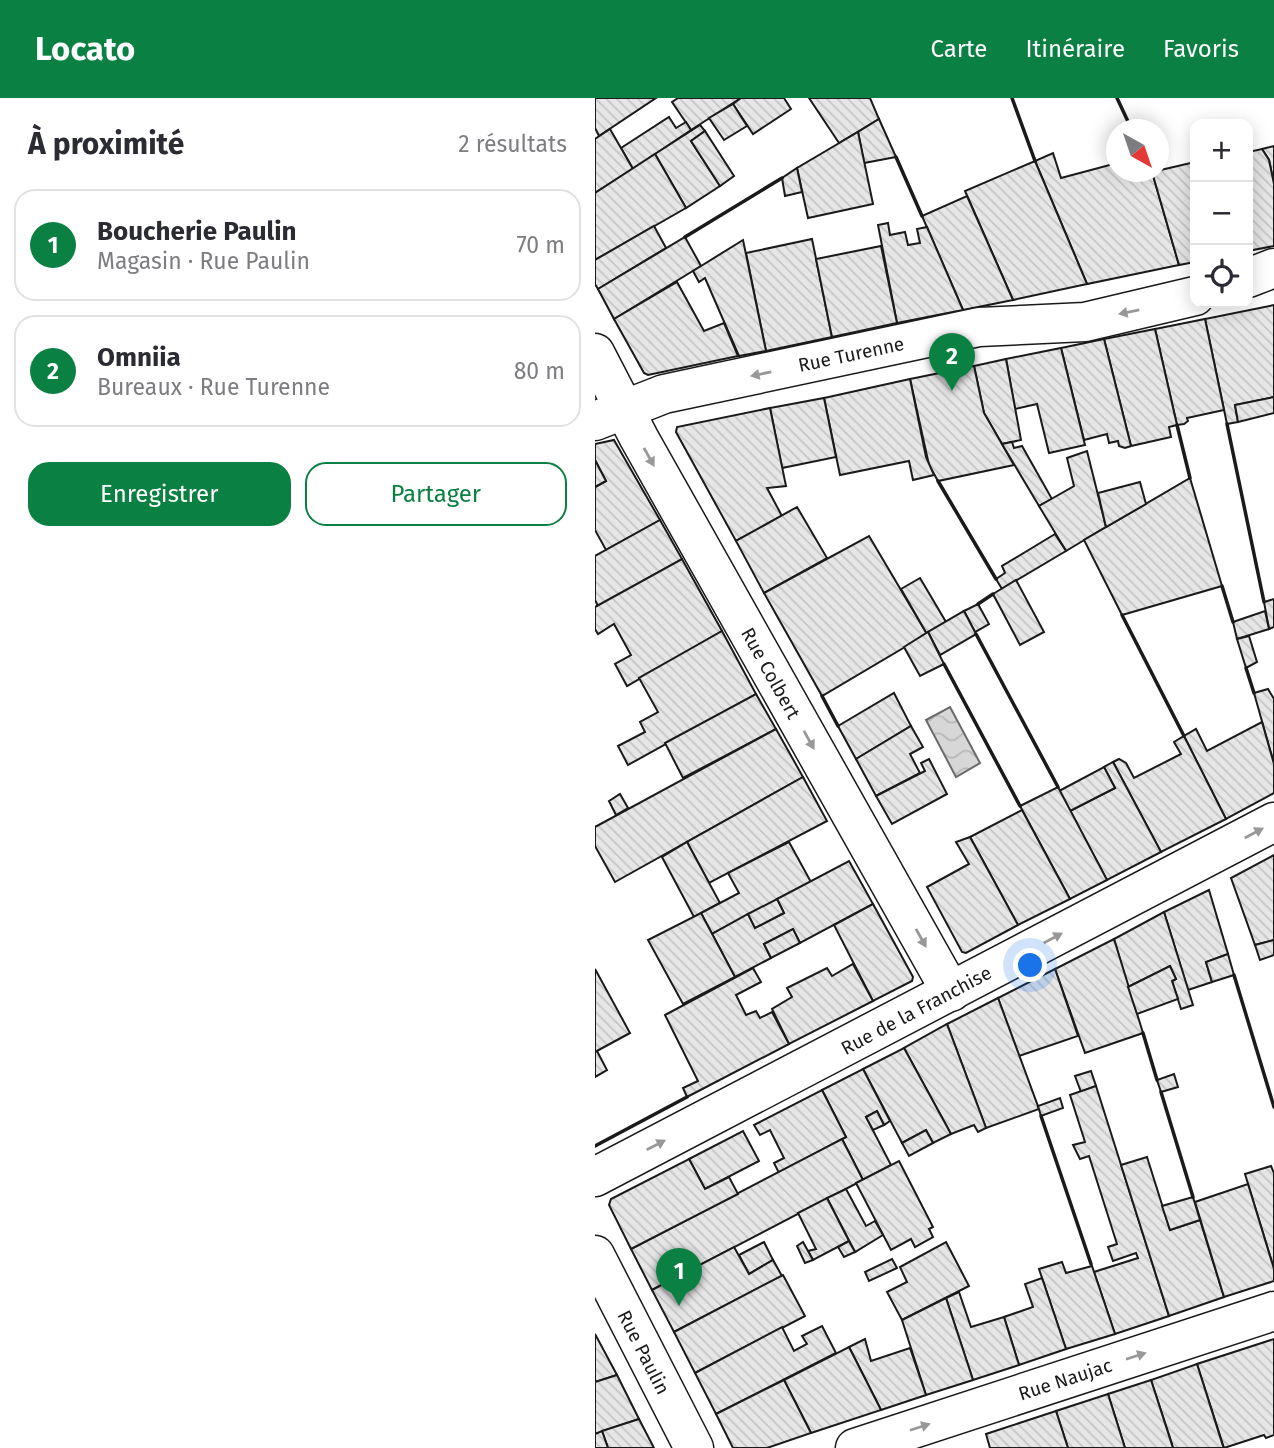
<!DOCTYPE html>
<html lang="fr">
<head>
<meta charset="utf-8">
<style>
  body { margin:0; font-family:"Fira Sans",sans-serif; background:#f2f2f3; color:#2b2b33 }
  .controls { position:absolute; right:21px; top:21px; display:grid; overflow:hidden; border-radius:14px; box-shadow:0 4px 18px #0003 }
  .controls button { width:63px; height:63px; display:grid; place-items:center; padding:0; border:0; border-bottom:2px solid #e1e1e2; background:#fff; color:#2b2b33; font:35px sans-serif }
  .compass { position:absolute; left:511px; top:21px; width:63px; height:63px; border-radius:50%; background:#fff; box-shadow:0 4px 18px #0003; rotate:140deg }
  .you { position:absolute; left:436px; top:868px; width:24px; height:24px; margin:-18px; border:5px solid #fff; border-radius:50%; background:#1a73e8; box-shadow:0 0 0 10px #1a73e833 }
  .badge { display:grid; place-items:center; width:46px; height:46px; border-radius:50%; background:#0b8043; color:#fff; font-size:23px; font-weight:700 }
  .pin { position:absolute; translate:-50% -58px; filter:drop-shadow(0 2px 4px #0008) }
  .pin::after { content:''; position:absolute; top:37px; width:24px; height:21px; background:inherit; clip-path:polygon(0 0,100% 0,50% 100%) }
  .list { margin:0; padding:0; list-style:none }
  h2 { display:flex; justify-content:space-between; align-items:center; height:91px; margin:0; padding:0 28px; font-size:30px }
  h2 small { font-size:23px; font-weight:400; color:#7c7c81 }
  .list li { display:grid; grid-template-columns:46px 1fr auto; gap:21px; align-items:center; box-sizing:border-box; height:112px; margin:0 14px 14px; padding:0 14px; border:2px solid #e1e1e2; border-radius:21px }
  .list b { display:block; font-size:26px; white-space:nowrap }
  .list p { margin:0; font-size:23px; white-space:nowrap; color:#7c7c81 }
  .list em { font-size:23px; font-style:normal; color:#7c7c81 }
  .actions { display:flex; gap:14px; padding:21px 28px }
  .actions a { flex:1; padding:16px 0; border:2px solid #0b8043; border-radius:21px; text-align:center; font-size:24px; color:#0b8043 }
  .actions .main { background:#0b8043; color:#fff }
  .icon { flex:none; width:38px; height:38px; fill:none; stroke:currentColor; stroke-width:2; stroke-linecap:round; stroke-linejoin:round }
  .map { position:relative; flex:none; width:679px; height:1350px; overflow:hidden }
  header { display:flex; align-items:center; gap:42px; box-sizing:border-box; height:98px; padding:0 35px; background:#0b8043; color:#fff }
  header strong { font-size:33px }
  nav { display:flex; gap:38px; margin-inline-start:auto; font-size:24px }
  main { display:flex }
  aside { flex:1; background:#fff }
  .map>svg:first-child { display:block }
  .water { fill:url(#water-waves); stroke:#6a6a6a; stroke-width:2 }
  .building { fill:url(#building-back-hatch); stroke:#1a1a1a; stroke-width:2 }
  .lines { fill:none; stroke-linecap:round; stroke-linejoin:round }
  .minor-casing { stroke:#1a1a1a; stroke-width:41 }
  .tertiary-casing { stroke:#1a1a1a; stroke-width:41 }
  .minor { stroke:#fff; stroke-width:38 }
  .tertiary { stroke:#fff; stroke-width:38 }
  .wall { stroke:#1a1a1a; stroke-width:3.5 }
  .oneway { fill:#989898 }
  .labels { text-anchor:middle; stroke-width:5; stroke-linejoin:round; paint-order:stroke }
  .street-label { font-size:19px; fill:#1a1a1a; stroke:#fff }
</style>
</head>
<body>
<header>
<strong>Locato</strong>
<nav><a>Carte</a><a>Itinéraire</a><a>Favoris</a></nav>
</header>
<main>
<aside>
<h2>À proximité<small>2 résultats</small></h2>
<ul class="list">
<li><span class="badge">1</span><div><b>Boucherie Paulin</b><p>Magasin · Rue Paulin</p></div><em>70 m</em></li>
<li><span class="badge">2</span><div><b>Omniia</b><p>Bureaux · Rue Turenne</p></div><em>80 m</em></li>
</ul>
<div class="actions"><a class="main">Enregistrer</a><a>Partager</a></div>
</aside>
<div class="map">
<svg width="679" height="1350" viewBox="0 0 679 1350">
  <defs>
    <pattern id="water-waves" width="16" height="10" patternUnits="userSpaceOnUse" patternTransform="scale(1.75)"><rect width="16" height="10" fill="#d7d7d7"/><path d="M0 5q4-4 8 0t8 0" fill="none" stroke="#b8b8b8"/></pattern>
    <pattern id="building-back-hatch" width="6" height="6" patternUnits="userSpaceOnUse" patternTransform="scale(1.75)"><rect width="6" height="6" fill="#e6e6e6"/><path d="M-1 5l2 2M0 0l6 6M5-1l2 2" fill="none" stroke="#c5c5c5"/></pattern>
  </defs>
  <rect width="100%" height="100%" fill="#fff"/>
  <path class="water" d="M355 609 385 665 361 679 331 622Z"/>
  <g class="building">
    <path d="M0 0H61L4 38 0 30Z"/>
    <path d="M83 0H146L96 32 77 4Z"/>
    <path d="M146 0H189L196 11 158 36 138 6Z"/>
    <path d="M214 0H275L284 21 244 45Z"/>
    <path d="M138 6 152 28 129 42 114 20Z"/>
    <path d="M74 19 81 30 91 24 96 32 38 71 26 50Z"/>
    <path d="M284 21 301 59 269 65 263 34Z"/>
    <path d="M105 27 110 33 96 43 125 88 91 110 60 56Z"/>
    <path d="M15 31 38 71 0 95V41Z"/>
    <path d="M110 33 139 78 125 88 96 43Z"/>
    <path d="M263 34 278 106 213 120 202 70Z"/>
    <path d="M679 48V86L674 62 667 51Z"/>
    <path d="M667 51 674 62 679 86V148L653 153V54Z"/>
    <path d="M458 55 466 80 522 65V74H557L584 167 492 186 440 63Z"/>
    <path d="M60 56 91 110 0 162V95Z"/>
    <path d="M440 63 492 186 418 202 370 93Z"/>
    <path d="M600 64V164L584 167 557 74Z"/>
    <path d="M202 70 207 94 190 98 187 80Z"/>
    <path d="M372 98 418 202 368 212 327 118Z"/>
    <path d="M293 125 295 137 310 134 313 147 325 145 322 131 332 129 368 212 302 225 283 127Z"/>
    <path d="M59 128 71 150 3 191 0 186V162Z"/>
    <path d="M90 139 106 168 19 221 3 191Z"/>
    <path d="M217 141 237 239 171 253 151 155Z"/>
    <path d="M148 142 171 253 144 258 110 180 104 184 98 173Z"/>
    <path d="M286 148 302 225 237 239 221 161Z"/>
    <path d="M82 184 109 233 129 225 143 258 53 277 49 275 19 221Z"/>
    <path d="M679 207V299L640 307 643 324 632 326 610 221Z"/>
    <path d="M610 221 629 312 592 320 593 323 589 326 582 327 560 231Z"/>
    <path d="M560 231 582 327 574 329 576 339 536 348 509 241Z"/>
    <path d="M509 241 536 348 530 350 524 348 523 343 514 345 512 336 489 342 466 250Z"/>
    <path d="M466 250 490 347 454 355 442 306 420 311 411 261Z"/>
    <path d="M411 261 426 342 407 346 389 315 379 268Z"/>
    <path d="M379 268 389 315 419 367 343 383 334 367 315 281Z"/>
    <path d="M315 281 331 359 339 377 318 382 314 363 245 377 229 300Z"/>
    <path d="M679 299V315L643 324 640 307Z"/>
    <path d="M229 300 241 359 187 370 175 310Z"/>
    <path d="M175 310 191 388 172 390 187 418 141 443 81 334 82 329Z"/>
    <path d="M19 342 65 422 11 452 0 432V389L11 383 0 362V346Z"/>
    <path d="M417 344 419 350 427 348 457 401 444 408 407 346Z"/>
    <path d="M492 353 511 429 471 453 444 408 479 388 472 360Z"/>
    <path d="M0 362 11 383 0 389Z"/>
    <path d="M595 380 627 488 527 517 489 442Z"/>
    <path d="M545 384 551 406 511 429 503 395Z"/>
    <path d="M202 409 232 460 169 495 141 443Z"/>
    <path d="M65 422 87 461 3 508 0 502V458Z"/>
    <path d="M460 436 471 453 407 491 401 481 410 475 407 468Z"/>
    <path d="M274 438 332 536 227 598 169 495Z"/>
    <path d="M87 461 127 533 32 588 20 566 36 557 19 526 3 536 0 531V509Z"/>
    <path d="M325 480 351 524 332 536 306 491Z"/>
    <path d="M421 482 449 534 425 547 398 496Z"/>
    <path d="M679 501V529L674 531 669 504Z"/>
    <path d="M383 506 394 526 380 534 369 513Z"/>
    <path d="M369 513 381 536 345 557 333 534Z"/>
    <path d="M670 513 674 531 642 541 638 524Z"/>
    <path d="M127 533 161 596 33 667 23 648 50 634 45 624 63 614 44 580Z"/>
    <path d="M333 534 349 566 325 578 309 549Z"/>
    <path d="M654 538 662 564 651 570 642 541Z"/>
    <path d="M673 591 679 601V666L659 595Z"/>
    <path d="M299 595 316 628 261 661 243 628Z"/>
    <path d="M161 596 181 631 88 680 70 645Z"/>
    <path d="M667 624 679 666V695L631 721 589 638 601 631 612 653Z"/>
    <path d="M316 628 328 649 315 656 325 675 281 698 261 661Z"/>
    <path d="M181 631 208 679 20 784 0 748V729Z"/>
    <path d="M589 638 631 721 566 754 518 664 524 661 531 665 539 680 586 656 579 644Z"/>
    <path d="M334 661 352 696 297 726 281 698 330 673 326 665Z"/>
    <path d="M518 664 566 754 512 782 475 713 520 690 509 669Z"/>
    <path d="M509 669 520 690 475 713 464 693Z"/>
    <path d="M208 679 232 723 114 785 92 744Z"/>
    <path d="M463 689 512 782 475 801 425 708Z"/>
    <path d="M25 696 33 710 21 717 14 703Z"/>
    <path d="M427 712 475 801 423 827 375 739Z"/>
    <path d="M375 739 423 827 371 855 367 854 332 789 374 766 361 744Z"/>
    <path d="M92 744 125 805 99 819 67 759Z"/>
    <path d="M194 744 216 784 117 836 106 815 144 795 133 775Z"/>
    <path d="M679 757V842L660 847 636 780Z"/>
    <path d="M254 763 278 806 205 845 198 831 169 846 176 860 140 879 117 836 153 816 160 830 189 815 182 801Z"/>
    <path d="M614 792 633 856 611 864 617 884 593 892 569 814Z"/>
    <path d="M182 801 189 815 160 830 153 816Z"/>
    <path d="M278 806 318 879 317 883 278 903 239 827Z"/>
    <path d="M569 814 598 907 586 911 577 883 581 881 575 868 533 889 519 841Z"/>
    <path d="M106 815 140 879 88 906 53 842Z"/>
    <path d="M198 831 205 845 176 860 169 846Z"/>
    <path d="M519 841 548 935 490 955 460 871Z"/>
    <path d="M679 842V857L665 862 660 847Z"/>
    <path d="M633 856 639 877 617 884 611 864Z"/>
    <path d="M258 866 278 903 194 946 177 911 197 899 192 890 232 870 237 878Z"/>
    <path d="M575 868 581 881 577 883 583 901 542 916 533 889Z"/>
    <path d="M158 870 166 884 141 897 151 917 161 913 165 920 177 914 194 946 92 999 88 990 103 983 70 917Z"/>
    <path d="M0 871 35 935 0 954Z"/>
    <path d="M460 871 483 938 424 958 403 900Z"/>
    <path d="M403 900 444 1011 391 1030 352 926Z"/>
    <path d="M352 926 391 1030 383 1034 379 1027 356 1036 309 950Z"/>
    <path d="M309 950 356 1036 338 1045 331 1032 307 1045 268 971Z"/>
    <path d="M2 953 12 972 0 979V954Z"/>
    <path d="M268 971 295 1023 289 1027 282 1013 271 1019 296 1067 268 1082 247 1041 251 1039 227 992Z"/>
    <path d="M496 973 501 988 486 994 480 978Z"/>
    <path d="M579 976 583 989 566 994 562 982Z"/>
    <path d="M501 988 574 1218 520 1236 499 1174 543 1160 541 1155 518 1163 513 1149 522 1146 494 1058 485 1061 478 1047 490 1044 475 997Z"/>
    <path d="M227 992 251 1039 184 1075 179 1065 189 1060 175 1032 165 1037 159 1027Z"/>
    <path d="M465 1000 468 1010 446 1018 443 1008Z"/>
    <path d="M282 1013 289 1027 278 1032 271 1019Z"/>
    <path d="M331 1032 338 1045 314 1058 307 1045Z"/>
    <path d="M148 1033 164 1063 110 1091 94 1061Z"/>
    <path d="M247 1041 268 1082 57 1192 36 1151Z"/>
    <path d="M552 1059 575 1132 605 1122 629 1199 574 1218 526 1067Z"/>
    <path d="M94 1061 110 1091 134 1079 143 1096 36 1151 14 1107 16 1101Z"/>
    <path d="M304 1063 338 1129 334 1131 338 1139 320 1149 316 1141 296 1152 261 1085Z"/>
    <path d="M676 1068 679 1075V1171L650 1076Z"/>
    <path d="M653 1086 679 1171V1183L629 1199 600 1104Z"/>
    <path d="M251 1091 271 1128 280 1123 288 1137 260 1154 232 1100Z"/>
    <path d="M598 1099 605 1122 575 1132 567 1108Z"/>
    <path d="M232 1100 254 1143 218 1162 213 1153 221 1151 203 1115Z"/>
    <path d="M254 1143 260 1154 249 1159 243 1149Z"/>
    <path d="M169 1144 178 1162 154 1176 144 1157Z"/>
    <path d="M208 1144 218 1162 210 1165 202 1148Z"/>
    <path d="M351 1144 374 1188 307 1222 292 1194 312 1184 305 1169Z"/>
    <path d="M139 1149 154 1176 178 1162 187 1178 79 1234 57 1192Z"/>
    <path d="M297 1161 302 1170 274 1183 270 1174Z"/>
    <path d="M467 1164 471 1175 497 1168 520 1236 471 1251 444 1171Z"/>
    <path d="M188 1177 210 1218 100 1275 79 1234Z"/>
    <path d="M447 1180 471 1251 424 1267 409 1219 438 1209 430 1186Z"/>
    <path d="M364 1194 376 1229 409 1219 424 1267 378 1282 351 1200Z"/>
    <path d="M351 1200 378 1282 331 1297 307 1222Z"/>
    <path d="M227 1228 241 1255 121 1316 100 1275 187 1229 199 1253 212 1246 207 1238Z"/>
    <path d="M0 1236 22 1277 0 1284Z"/>
    <path d="M270 1241 276 1263 315 1250 331 1297 286 1312 254 1249Z"/>
    <path d="M679 1241V1337L671 1340 669 1337 629 1350 602 1266Z"/>
    <path d="M254 1249 286 1312 216 1335 189 1282Z"/>
    <path d="M602 1266 628 1348 629 1350H578L576 1343 556 1282Z"/>
    <path d="M22 1277 44 1321 0 1336V1284Z"/>
    <path d="M189 1282 216 1335 172 1350H138L121 1316Z"/>
    <path d="M556 1282 578 1350H530L513 1296Z"/>
    <path d="M513 1296 530 1350H473L461 1313Z"/>
    <path d="M461 1313 473 1350H395L391 1336Z"/>
    <path d="M44 1321 59 1350H13L7 1333Z"/>
    <path d="M7 1333 13 1350H0V1336Z"/>
  </g>
  <g class="lines">
    <defs>
      <g id="minor">
        <path d="M0 255 44 340 356 894"/>
        <path d="M0 1079 679 724"/>
        <path d="M260 1350 679 1213"/>
      </g>
      <g id="tertiary">
        <path d="M653 180 679 170"/>
        <path d="M0 323 69 296 384 229 490 224 600 198"/>
        <path d="M0 1157 99 1350"/>
      </g>
    </defs>
    <use href="#minor" class="minor-casing"/>
    <use href="#tertiary" class="tertiary-casing"/>
    <use href="#minor" class="minor"/>
    <use href="#tertiary" class="tertiary"/>
    <g class="wall">
      <path d="M417 0 440 63"/>
      <path d="M522 0 537 32"/>
      <path d="M301 59 327 118"/>
      <path d="M90 139 187 80"/>
      <path d="M632 326 669 504"/>
      <path d="M582 327 595 380"/>
      <path d="M343 383 401 481"/>
      <path d="M627 488 638 524"/>
      <path d="M383 506 398 496"/>
      <path d="M527 517 589 638"/>
      <path d="M381 536 463 689"/>
      <path d="M349 566 425 708"/>
      <path d="M651 570 659 595"/>
      <path d="M227 598 243 628"/>
      <path d="M639 877 679 1009"/>
      <path d="M548 935 562 982"/>
      <path d="M566 994 598 1099"/>
      <path d="M446 1018 496 1166"/>
      <path d="M0 1048 92 999"/>
    </g>
  </g>
  <defs><path id="oneway-solid" d="M-6-.8H1V-3.2L6.5 0L1 3.2V.8H-6Z" transform="scale(1.75)"/></defs>
  <g class="oneway">
    <use href="#oneway-solid" transform="translate(534 214) rotate(168)"/>
    <use href="#oneway-solid" transform="translate(166 276) rotate(168)"/>
    <use href="#oneway-solid" transform="translate(54 359) rotate(61)"/>
    <use href="#oneway-solid" transform="translate(214 642) rotate(61)"/>
    <use href="#oneway-solid" transform="translate(659 735) rotate(-28)"/>
    <use href="#oneway-solid" transform="translate(326 840) rotate(61)"/>
    <use href="#oneway-solid" transform="translate(458 840) rotate(-28)"/>
    <use href="#oneway-solid" transform="translate(61 1047) rotate(-27)"/>
    <use href="#oneway-solid" transform="translate(541 1258) rotate(-18)"/>
    <use href="#oneway-solid" transform="translate(325 1329) rotate(-18)"/>
  </g>
  <g class="labels">
    <g class="street-label">
      <text transform="translate(256 256) rotate(-12)" y="7">Rue Turenne</text>
      <text transform="translate(176 575) rotate(61)" y="7">Rue Colbert</text>
      <text transform="translate(321 912) rotate(-28)" y="7">Rue de la Franchise</text>
      <text transform="translate(49 1254) rotate(63)" y="7">Rue Paulin</text>
      <text transform="translate(470 1281) rotate(-18)" y="7">Rue Naujac</text>
    </g>
  </g>
</svg>
<div class="controls">
<button>+</button>
<button>−</button>
<button><svg class="icon" aria-label="locate" viewBox="0 0 24 24"><circle cx="12" cy="12" r="6"/><path d="M12 2v4M12 18v4M2 12h4M18 12h4"/></svg></button>
</div>
<svg class="compass" viewBox="-18 -18 36 36"><path d="M0-13l5 13h-10z" fill="#e53935"/><path d="M0 13l5-13h-10z" fill="#7c7c81"/></svg>
<div class="you"></div>
<div class="pin badge" style="left:84px;top:1208px">1</div>
<div class="pin badge" style="left:357px;top:293px">2</div>
</div>
</main>
</body>
</html>
